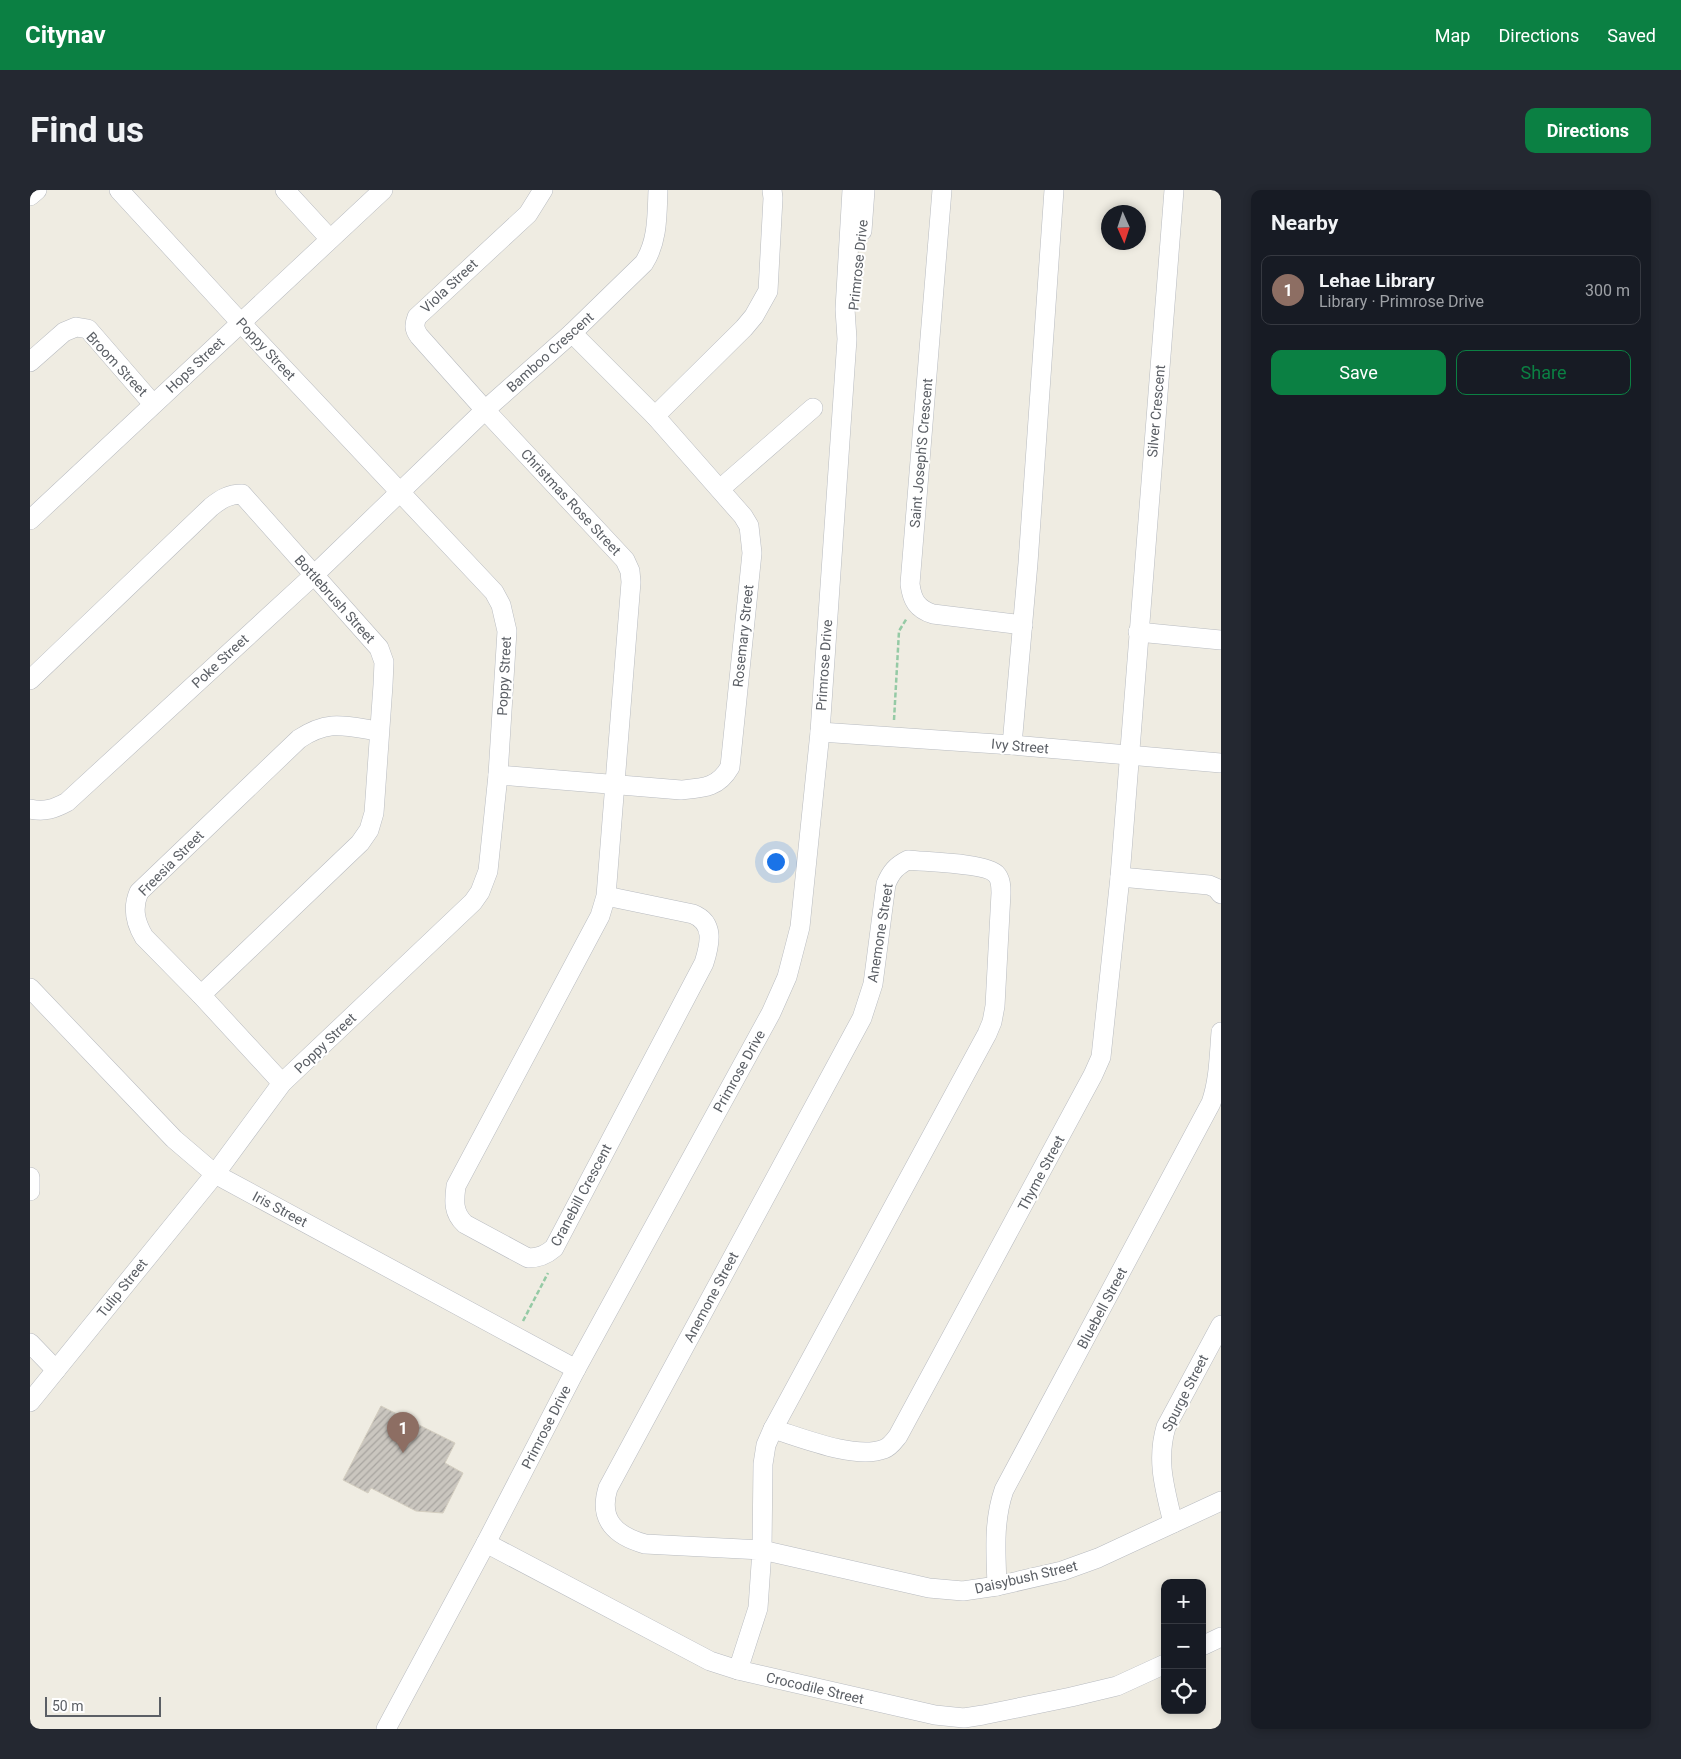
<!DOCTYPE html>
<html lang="en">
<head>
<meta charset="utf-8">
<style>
  body { margin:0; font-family:Roboto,sans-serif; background:#242831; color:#f1f3f6 }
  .controls { position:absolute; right:15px; bottom:15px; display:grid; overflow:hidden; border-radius:10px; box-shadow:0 2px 8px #0003 }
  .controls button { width:45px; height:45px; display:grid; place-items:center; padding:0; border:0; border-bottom:1px solid #363941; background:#171b24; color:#f1f3f6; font:25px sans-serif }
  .compass { position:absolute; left:1071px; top:15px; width:45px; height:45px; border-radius:50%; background:#171b24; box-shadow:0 2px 8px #0003; rotate:177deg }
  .scale { position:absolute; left:15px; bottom:12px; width:116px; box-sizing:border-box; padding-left:5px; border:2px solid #5b5f65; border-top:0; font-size:14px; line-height:18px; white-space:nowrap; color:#5b5f65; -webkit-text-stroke:4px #fff; paint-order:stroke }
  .you { position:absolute; left:745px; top:671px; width:18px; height:18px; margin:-12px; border:4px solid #fff; border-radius:50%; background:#1a73e8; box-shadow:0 0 0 8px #1a73e833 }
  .badge { display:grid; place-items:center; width:32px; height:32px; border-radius:50%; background:#0b8043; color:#fff; font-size:16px; font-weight:700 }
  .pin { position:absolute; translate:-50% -41px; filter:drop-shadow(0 1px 2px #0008) }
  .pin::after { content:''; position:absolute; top:26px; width:18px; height:15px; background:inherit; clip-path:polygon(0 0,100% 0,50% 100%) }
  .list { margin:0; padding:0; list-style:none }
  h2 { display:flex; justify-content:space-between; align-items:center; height:65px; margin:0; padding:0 20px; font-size:21px }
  h2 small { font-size:16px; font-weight:400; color:#9ea1a6 }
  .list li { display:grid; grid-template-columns:32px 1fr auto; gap:15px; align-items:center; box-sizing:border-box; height:70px; margin:0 10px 10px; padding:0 10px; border:1px solid #363941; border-radius:10px }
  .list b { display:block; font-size:19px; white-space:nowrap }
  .list p { margin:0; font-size:16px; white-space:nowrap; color:#9ea1a6 }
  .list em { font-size:16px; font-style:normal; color:#9ea1a6 }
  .actions { display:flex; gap:10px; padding:15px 20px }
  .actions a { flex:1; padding:11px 0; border:1px solid #0b8043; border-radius:10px; text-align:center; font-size:18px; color:#0b8043 }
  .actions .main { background:#0b8043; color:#fff }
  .icon { flex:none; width:28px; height:28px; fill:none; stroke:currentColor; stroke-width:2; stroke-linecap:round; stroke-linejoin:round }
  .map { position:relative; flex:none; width:1191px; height:1539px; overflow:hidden; border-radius:10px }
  header { display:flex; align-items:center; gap:30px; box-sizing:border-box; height:70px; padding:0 25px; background:#0b8043; color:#fff }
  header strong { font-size:24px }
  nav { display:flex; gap:28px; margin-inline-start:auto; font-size:18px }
  .intro { display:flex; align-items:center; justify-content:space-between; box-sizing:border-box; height:120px; padding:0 30px }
  h1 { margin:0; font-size:35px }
  .button { padding:12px 22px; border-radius:10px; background:#0b8043; color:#fff; font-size:18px; font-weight:700 }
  main { display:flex; gap:30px; padding:0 30px }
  aside { flex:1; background:#171b24; border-radius:10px; box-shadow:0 2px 8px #0003 }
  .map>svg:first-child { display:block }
  .building { fill:url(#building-hatch); stroke:#d4cec0 }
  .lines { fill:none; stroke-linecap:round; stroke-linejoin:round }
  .minor-casing { stroke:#b8bbc0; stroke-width:20 }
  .path { stroke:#95caa5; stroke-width:2.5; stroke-dasharray:5 2.5; stroke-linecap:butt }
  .minor { stroke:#fff; stroke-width:19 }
  .labels { text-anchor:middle; stroke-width:4; stroke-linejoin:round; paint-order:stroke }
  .street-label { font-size:14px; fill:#5b5f65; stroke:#fff }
</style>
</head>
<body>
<header>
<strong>Citynav</strong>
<nav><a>Map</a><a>Directions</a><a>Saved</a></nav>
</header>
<div class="intro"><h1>Find us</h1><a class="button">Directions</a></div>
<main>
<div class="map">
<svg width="1191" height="1539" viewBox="0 0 1191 1539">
  <defs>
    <pattern id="building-hatch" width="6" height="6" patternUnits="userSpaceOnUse" patternTransform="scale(1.25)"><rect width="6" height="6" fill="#cac6bf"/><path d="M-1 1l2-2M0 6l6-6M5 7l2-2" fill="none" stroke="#a7a49f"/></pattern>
  </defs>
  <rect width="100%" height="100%" fill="#efece2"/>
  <path class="building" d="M351 1216 425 1253 415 1273 433 1283 413 1323 386 1321 341 1298 338 1303 313 1290Z"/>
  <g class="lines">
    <defs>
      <g id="minor">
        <path d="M255 0 300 49"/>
        <path d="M513 0 498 24 387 127C384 135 384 139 389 146L455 220 595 370 600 381 601 392 576 706 570 726 426 996C424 1011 423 1023 435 1034L498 1068C509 1068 516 1065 524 1058L674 773C680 754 685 733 663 724L576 706"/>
        <path d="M912 0 880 394C882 410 887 419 903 424L993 435"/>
        <path d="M0 6 7 0"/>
        <path d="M832 41 835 0"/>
        <path d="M0 172 34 142 46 137 58 139 123 214"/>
        <path d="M625 226 714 138 724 126 738 101 743 8 742 0"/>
        <path d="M690 299 783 218"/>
        <path d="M0 330 353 0"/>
        <path d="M1108 442 1191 450"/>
        <path d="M0 490 181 317C191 309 199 304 212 304L349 458 354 472 353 495 344 623 339 640 330 653 171 805"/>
        <path d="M790 542 982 555 1191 573"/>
        <path d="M982 555 998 373 1024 0"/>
        <path d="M468 585 651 600C673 598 688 598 700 577L722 363 719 336 713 326 625 226 542 143"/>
        <path d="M0 619C15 622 24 619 37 612L284 385 455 220 542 143 614 73C628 51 627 25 628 0"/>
        <path d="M1090 687 1179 695 1186 698 1191 704"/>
        <path d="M0 798 144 949 185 984 546 1179"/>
        <path d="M252 893 171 805 114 747C105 732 102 718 109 702L269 549C299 529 315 536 349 541"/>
        <path d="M0 987V1001"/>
        <path d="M0 1153 26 1180"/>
        <path d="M0 1212 185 984 252 893 443 712 450 702 458 681 468 585 477 441 471 415 464 402 211 133 89 0"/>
        <path d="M743 1239C772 1248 826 1270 854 1259 860 1257 864 1251 868 1246L1063 885 1071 867 1090 687 1144 0"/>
        <path d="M1143 1333C1135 1299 1126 1271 1136 1237L1191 1135"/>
        <path d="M456 1353 680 1471 708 1480 905 1525 934 1528 953 1525 1041 1507 1087 1496 1135 1474"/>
        <path d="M967 1396C966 1363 963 1332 974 1300L1181 913C1189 890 1189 866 1191 842"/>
        <path d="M1172 1456 1191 1447"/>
        <path d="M708 1480 728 1418 732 1360 733 1274 736 1255 743 1239 957 844 962 832 965 816 971 703C971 697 971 689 966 684 956 673 895 672 878 670 866 676 861 682 856 694L843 794 832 828 578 1298C568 1330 586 1346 615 1354L732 1360 899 1398 933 1401 967 1396 1032 1381 1068 1368 1191 1311"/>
        <path d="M356 1539 456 1353 546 1179 741 823 757 787 770 737 790 542 817 149 815 119 822 0"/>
      </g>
    </defs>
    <use href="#minor" class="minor-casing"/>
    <g class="path">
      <path d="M864 530 869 441 877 428"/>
      <path d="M493 1131 518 1083"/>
    </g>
    <use href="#minor" class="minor"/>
  </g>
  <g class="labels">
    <g class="street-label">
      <text transform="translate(828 75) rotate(-84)" y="5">Primrose Drive</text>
      <text transform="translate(419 96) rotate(-43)" y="5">Viola Street</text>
      <text transform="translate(236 159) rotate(47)" y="5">Poppy Street</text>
      <text transform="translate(520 162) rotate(-42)" y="5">Bamboo Crescent</text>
      <text transform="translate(87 174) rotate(47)" y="5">Broom Street</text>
      <text transform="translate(165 175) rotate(-43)" y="5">Hops Street</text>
      <text transform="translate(1126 221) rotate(-85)" y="5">Silver Crescent</text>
      <text transform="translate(891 263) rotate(-85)" y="5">Saint Joseph'S Crescent</text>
      <text transform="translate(541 312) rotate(47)" y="5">Christmas Rose Street</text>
      <text transform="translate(305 409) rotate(48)" y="5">Bottlebrush Street</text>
      <text transform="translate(713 446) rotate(-84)" y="5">Rosemary Street</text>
      <text transform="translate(190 471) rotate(-43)" y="5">Poke Street</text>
      <text transform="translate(794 475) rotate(-86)" y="5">Primrose Drive</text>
      <text transform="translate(474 486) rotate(-87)" y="5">Poppy Street</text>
      <text transform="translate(990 556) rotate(5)" y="5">Ivy Street</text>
      <text transform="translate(141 673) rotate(-45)" y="5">Freesia Street</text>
      <text transform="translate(850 743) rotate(-81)" y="5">Anemone Street</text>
      <text transform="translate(295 853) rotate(-44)" y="5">Poppy Street</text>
      <text transform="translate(709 881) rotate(-61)" y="5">Primrose Drive</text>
      <text transform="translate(1011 983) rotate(-62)" y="5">Thyme Street</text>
      <text transform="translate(551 1005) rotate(-62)" y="5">Cranebill Crescent</text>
      <text transform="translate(250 1019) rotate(28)" y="5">Iris Street</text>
      <text transform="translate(92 1098) rotate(-51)" y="5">Tulip Street</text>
      <text transform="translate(681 1107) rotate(-62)" y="5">Anemone Street</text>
      <text transform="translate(1072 1118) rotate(-62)" y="5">Bluebell Street</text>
      <text transform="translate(1155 1203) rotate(-63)" y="5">Spurge Street</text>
      <text transform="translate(516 1237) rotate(-63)" y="5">Primrose Drive</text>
      <text transform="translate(996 1387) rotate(-13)" y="5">Daisybush Street</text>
      <text transform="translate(785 1498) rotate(13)" y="5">Crocodile Street</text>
    </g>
  </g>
</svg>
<div class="controls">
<button>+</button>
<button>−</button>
<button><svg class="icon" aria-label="locate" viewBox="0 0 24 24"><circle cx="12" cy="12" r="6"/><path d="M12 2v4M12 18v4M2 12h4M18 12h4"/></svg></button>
</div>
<svg class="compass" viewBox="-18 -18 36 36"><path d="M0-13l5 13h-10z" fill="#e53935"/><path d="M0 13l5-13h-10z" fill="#9ea1a6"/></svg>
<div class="scale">50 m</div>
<div class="you"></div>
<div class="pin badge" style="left:373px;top:1263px;background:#8d6e63">1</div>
</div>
<aside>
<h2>Nearby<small></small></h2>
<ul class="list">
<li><span class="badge" style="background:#8d6e63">1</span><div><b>Lehae Library</b><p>Library · Primrose Drive</p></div><em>300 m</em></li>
</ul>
<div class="actions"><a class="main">Save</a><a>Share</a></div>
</aside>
</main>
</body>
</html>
